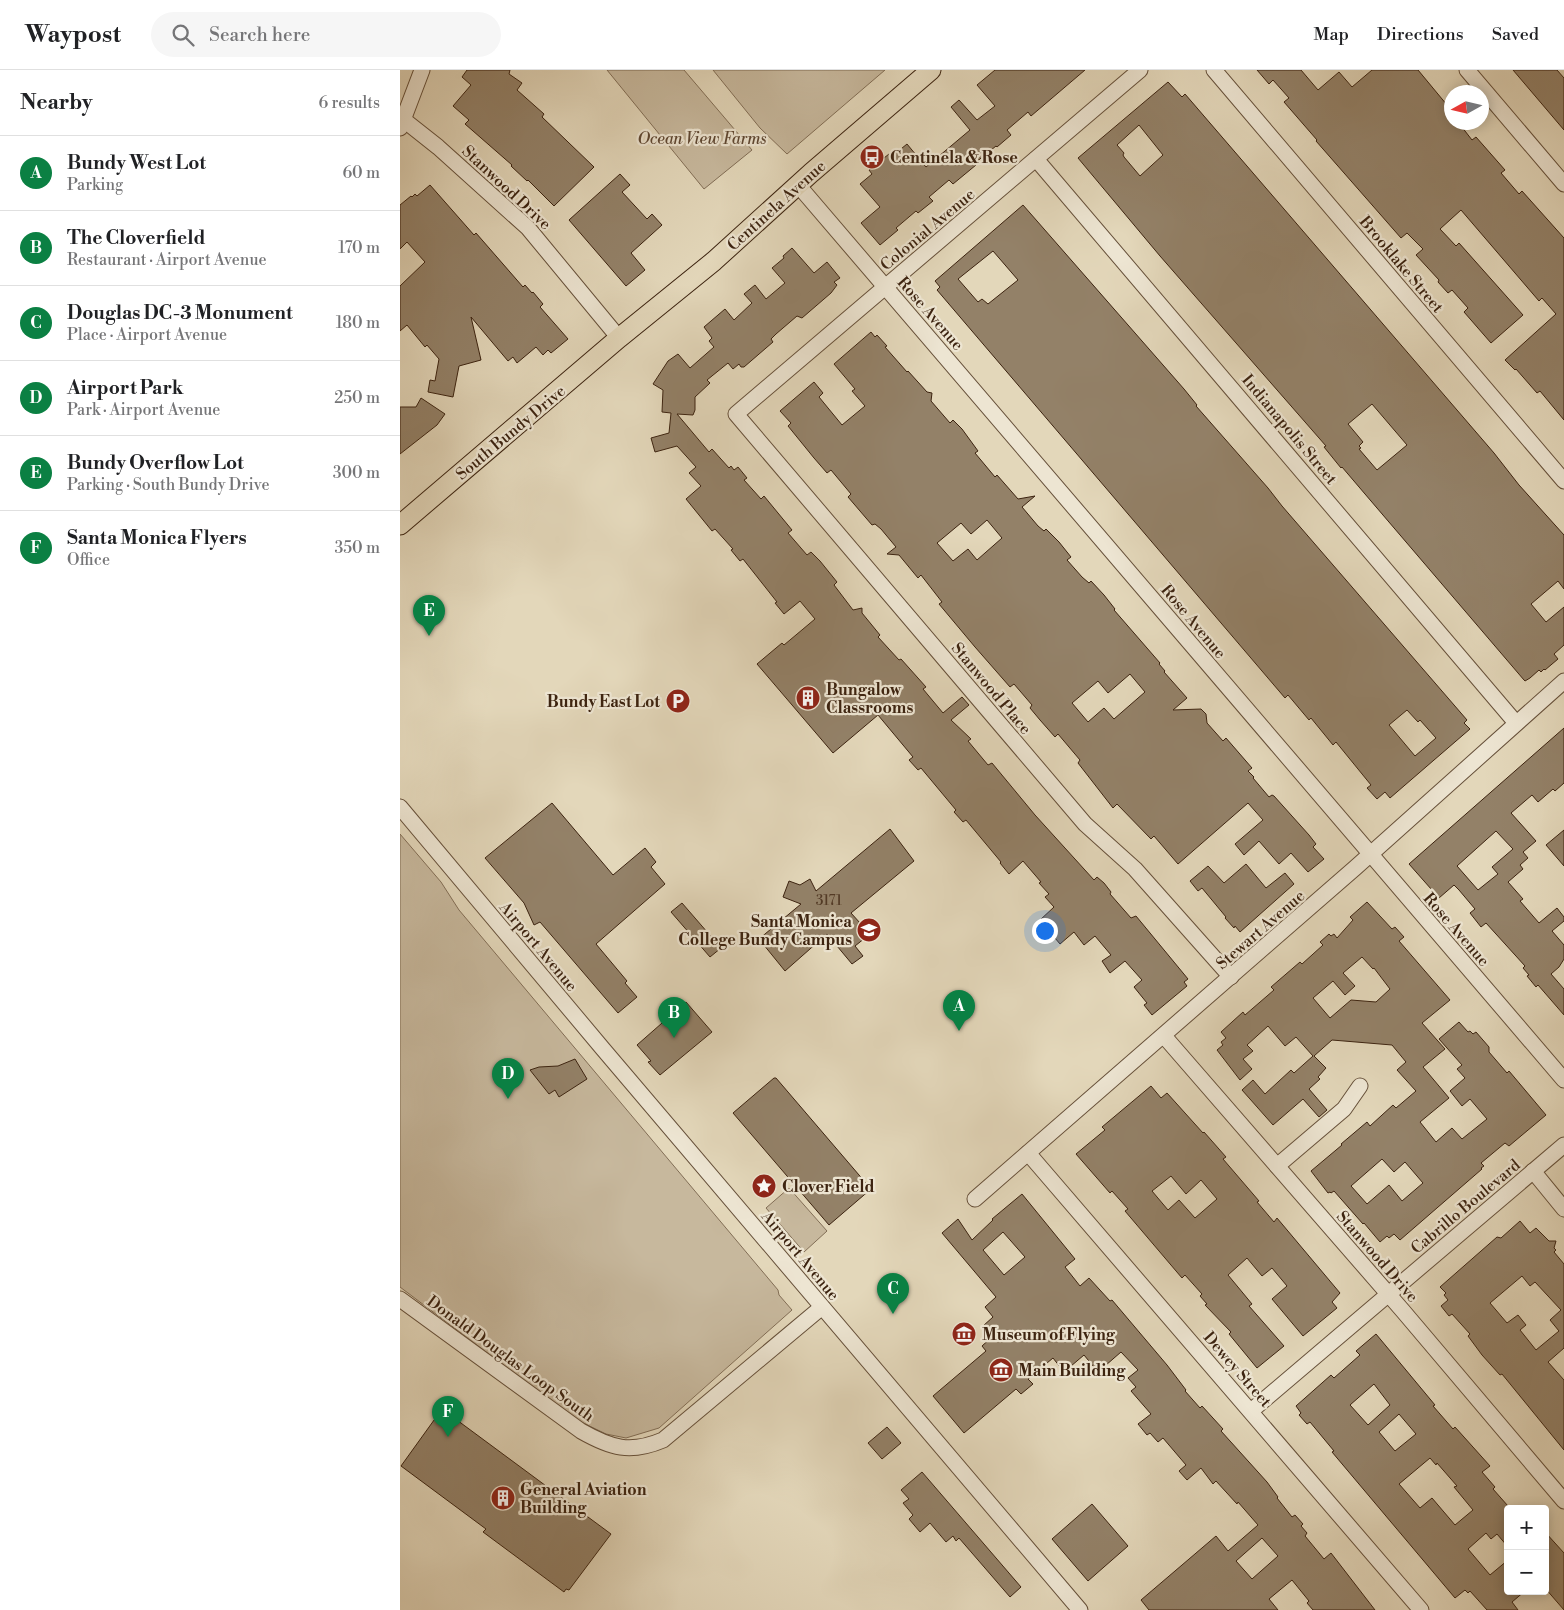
<!DOCTYPE html>
<html lang="en">
<head>
<meta charset="utf-8">
<style>
  body { margin:0; font-family:"Libre Bodoni",serif; background:#f6f6f6; color:#202124 }
  .controls { position:absolute; right:15px; bottom:15px; display:grid; overflow:hidden; border-radius:5px; box-shadow:0 2px 12px #0003 }
  .controls button { width:45px; height:45px; display:grid; place-items:center; padding:0; border:0; border-bottom:1px solid #e0e0e0; background:#fff; color:#202124; font:25px sans-serif }
  .compass { position:absolute; left:1044px; top:15px; width:45px; height:45px; border-radius:50%; background:#fff; box-shadow:0 2px 12px #0003; rotate:262deg }
  .you { position:absolute; left:644px; top:860px; width:18px; height:18px; margin:-12px; border:4px solid #fff; border-radius:50%; background:#1a73e8; box-shadow:0 0 0 8px #1a73e833 }
  .badge { display:grid; place-items:center; width:32px; height:32px; border-radius:50%; background:#0b8043; color:#fff; font-size:16px; font-weight:700 }
  .pin { position:absolute; translate:-50% -41px; filter:drop-shadow(0 1px 2px #0008) }
  .pin::after { content:''; position:absolute; top:26px; width:18px; height:15px; background:inherit; clip-path:polygon(0 0,100% 0,50% 100%) }
  .list { margin:0; padding:0; list-style:none }
  h2 { display:flex; justify-content:space-between; align-items:center; height:65px; margin:0; padding:0 20px; font-size:21px }
  h2 small { font-size:16px; font-weight:400; color:#757577 }
  .list li { display:grid; grid-template-columns:32px 1fr auto; gap:15px; align-items:center; box-sizing:border-box; height:75px; padding:0 20px; border-top:1px solid #e0e0e0 }
  .list b { display:block; font-size:19px; white-space:nowrap }
  .list p { margin:0; font-size:16px; white-space:nowrap; color:#757577 }
  .list em { font-size:16px; font-style:normal; color:#757577 }
  .icon { flex:none; width:28px; height:28px; fill:none; stroke:currentColor; stroke-width:2; stroke-linecap:round; stroke-linejoin:round }
  .map { position:relative; flex:none; width:1164px; height:1540px; overflow:hidden }
  header { display:flex; align-items:center; gap:30px; box-sizing:border-box; height:70px; padding:0 25px; background:#fff; border-bottom:1px solid #e0e0e0 }
  header strong { font-size:24px }
  nav { display:flex; gap:28px; margin-inline-start:auto; font-size:18px }
  .search { width:350px; height:45px; background:#f6f6f6; display:flex; align-items:center; gap:12px; box-sizing:border-box; padding:0 18px; border-radius:28px; color:#757577; font-size:19px }
  main { display:flex }
  aside { flex:1; background:#fff }
  .map>svg:first-child { display:block }
  .green { fill:#c7b89d; stroke:#826e56 }
  .building { fill:#938168; stroke:#3c2310; fill-rule:evenodd }
  .lines { fill:none; stroke-linecap:round; stroke-linejoin:round }
  .minor-casing { stroke:#66503a; stroke-width:17 }
  .major-casing { stroke:#3c2310; stroke-width:21 }
  .minor { stroke:#ede5d2; stroke-width:15 }
  .major { stroke:#e3d7ba; stroke-width:19 }
  .labels { text-anchor:middle; stroke-width:4.5; stroke-linejoin:round; paint-order:stroke }
  .number-label { font-size:14px; fill:#523a26 }
  .park-label { font-size:16px; font-style:italic; fill:#5f4833; stroke:#ede5d2 }
  .poi-label { font-size:16px; font-weight:bold; fill:#3c2310; stroke:#ede5d2; text-anchor:start }
  .street-label { font-size:16px; fill:#3c2310; stroke:#ede5d2 }
</style>
</head>
<body>
<header>
<strong>Waypost</strong>
<div class="search"><svg class="icon" aria-label="search" viewBox="0 0 24 24"><circle cx="10" cy="10" r="6"/><path d="M15 15l6 6"/></svg>Search here</div>
<nav><a>Map</a><a>Directions</a><a>Saved</a></nav>
</header>
<main>
<aside>
<h2>Nearby<small>6 results</small></h2>
<ul class="list">
<li><span class="badge">A</span><div><b>Bundy West Lot</b><p>Parking</p></div><em>60 m</em></li>
<li><span class="badge">B</span><div><b>The Cloverfield</b><p>Restaurant · Airport Avenue</p></div><em>170 m</em></li>
<li><span class="badge">C</span><div><b>Douglas DC-3 Monument</b><p>Place · Airport Avenue</p></div><em>180 m</em></li>
<li><span class="badge">D</span><div><b>Airport Park</b><p>Park · Airport Avenue</p></div><em>250 m</em></li>
<li><span class="badge">E</span><div><b>Bundy Overflow Lot</b><p>Parking · South Bundy Drive</p></div><em>300 m</em></li>
<li><span class="badge">F</span><div><b>Santa Monica Flyers</b><p>Office</p></div><em>350 m</em></li>
</ul>
</aside>
<div class="map">
<svg width="1164" height="1540" viewBox="0 0 1164 1540">
  <rect width="100%" height="100%" fill="#e3d7ba"/>
  <filter id="stains"><feTurbulence type="fractalNoise" baseFrequency=".004" numOctaves="4"/><feColorMatrix values="0 0 0 0 .2 0 0 0 0 .09 0 0 0 0 .02 0 0 0 .5 -.17"/></filter>
  <radialGradient id="worn" r=".72"><stop offset=".6" stop-color="#630" stop-opacity="0"/><stop offset="1" stop-color="#630" stop-opacity=".3"/></radialGradient>
  <g class="green">
    <path d="M207 0H284L352 80 304 119Z"/>
    <path d="M313 0H485L387 84 360 58Z"/>
    <path d="M0 764 41 812 59 840 378 1220 379 1225 392 1240 259 1358 226 1368 206 1364 175 1349 0 1217Z"/>
    <path d="M389 1118 427 1161 404 1182 366 1138Z"/>
  </g>
  <g class="building">
    <path d="M67 0H110L109 4 122 13 117 20 144 44 142 47 194 97 154 136 128 110 127 111 111 96 112 95 65 54 69 50 53 36 71 15 62 7Z"/>
    <path d="M595 0H685L631 46 628 42 607 60 611 65 597 77 596 76 575 93 576 95 553 114 549 110 529 127 533 131 518 143 516 141 496 158 498 160 480 175 461 153 480 137 460 114 472 104 469 100 494 80 496 83 507 74 526 97 570 60 551 37 559 30 577 50 595 36 577 15Z"/>
    <path d="M857 0H901L918 20 939 2 952 17 972 0H1018L1052 41V52H1058L1072 70 1076 67 1105 100 1101 103 1119 124 1122 121 1164 168V350L1140 321 1137 323 1116 299 1115 300 1105 290 1156 244 1142 228 1139 231 1061 140 1040 159 1056 176 1059 173 1123 245 1091 273 1064 242 1068 238 1052 220 1048 223 1038 212 1039 210 1016 185 1023 179 1007 163 1001 168 916 71 917 70 884 32 889 28 873 10 869 14Z"/>
    <path d="M1113 0H1157L1164 8V60Z"/>
    <path d="M768 12 782 27 785 24 1094 383 1119 415 1164 465V519L1158 511 1131 534 1146 552 1164 537V575L1154 584 1158 589 1145 600 1144 599 1141 602 1139 600 1130 608 1125 611 1124 610 965 424 942 397 941 398 924 377 926 376 760 186 678 88ZM739 55 763 85 740 106 724 87 723 85 724 83 717 75ZM972 334 1007 375 977 400 959 379 961 378 959 376 963 372 948 354Z"/>
    <path d="M220 104 230 115 222 122 247 149 252 144 262 155 231 183 245 200 226 216 169 150Z"/>
    <path d="M30 115 74 165 76 163 123 217 125 215 132 223 133 222 143 234 140 237 168 269 151 283 148 280 143 285 136 277 117 293 113 287 108 291 71 247 81 290 59 296 53 327 28 322 30 310 35 311 39 289 27 275 25 277 7 255 0 261V216L25 192 7 172 0 179V135L11 126 12 127 15 124 17 126Z"/>
    <path d="M623 135 784 319 797 335 796 336 868 418 882 436 1067 650 1064 653 1070 659 990 728 985 722 977 729 967 718 971 715 936 672 933 675 911 648 909 650 888 625 885 628 537 220 540 217 535 211ZM593 181 618 210 588 234 582 229 578 232 558 209ZM1007 640 1018 652 1020 650 1036 668 1015 686 989 655Z"/>
    <path d="M392 178 414 203 427 192 440 208 434 212 437 215 431 223 402 248 397 246 376 264 371 269 373 272 344 297H341L339 294 333 299 328 293 307 310 310 313 295 327V340L293 345 277 344 309 382 312 379 329 398 331 396 334 400 338 397 347 408 344 410 361 429 364 426 392 460 388 463 407 485 411 482 420 491 437 512 434 515 453 540 462 538V543L480 565 478 567 499 590 501 589 526 617 523 619 543 643 562 627 569 635 551 650 571 669 568 671 588 695 592 693 635 745 694 810 697 807 704 813 711 822 710 824 731 848 736 846 788 909 784 912 787 916 752 945 744 935 747 933 734 917 742 910 725 891 710 903 702 891 711 885 695 866 684 875 674 862 660 874 640 850 654 837 645 827 649 824 639 813 641 812 623 791 609 804 600 793 601 792 566 750 563 752 554 742 556 740 521 698 518 700 509 690 513 687 478 645 433 683 357 594 382 573 384 575 415 549 400 531 384 544 375 533 377 532 343 489 340 491 331 480 333 479 315 459 312 461 286 429 301 416 289 403 296 397 277 376 255 382 251 368 269 363 271 343 262 342 263 320 253 314 268 291 278 284 290 298 314 277 309 271 312 268 304 257 325 239 334 250 352 233 344 224 355 215 366 229 385 213 372 198 384 188 383 186Z"/>
    <path d="M471 262 475 267 477 265 487 276 485 277 507 302 508 301 527 322 532 323 531 331 550 353 553 350 562 359 578 381 575 383 595 407 597 405 618 429 635 426 622 437 638 456 644 461 646 459 659 472 671 487 667 490 682 507 689 513 691 511 704 525 715 539 714 540 760 593 759 594 765 601 764 602 787 628 773 640 801 639 806 644 807 653 823 671 826 668 852 698 848 701 854 707 853 708 869 727 872 725 874 726 909 765 916 774 913 777 924 789 908 802 891 783 879 794 859 771 844 785 835 774 863 750 848 733 778 794 754 766 751 769 717 734 713 738 678 693 680 690 658 664 655 667 640 650 630 638 632 635 614 614 610 617 575 577 539 534 542 532 521 505 518 508 499 485 487 484 496 477 481 459 475 454 472 455 448 427 451 424 431 400 427 403 414 388 388 356 391 353 380 341 414 312 423 323 419 327 442 355 465 336 452 321 455 319 434 294ZM587 450 602 468 577 490 568 479 553 491 537 473 561 453 571 464ZM730 604 745 622 714 649 704 638 688 652 672 633 698 611 708 623Z"/>
    <path d="M21 328 45 344 37 355 0 384V337H16Z"/>
    <path d="M1164 658V713L1155 721 1153 719 1138 732 1132 725 1111 743 1136 771 1123 782 1128 788 1120 795 1123 799 1108 812 1123 829 1120 831 1139 853 1157 838 1164 847V851L1152 861 1164 875V889L1159 897 1151 904 1164 919V945L1138 915 1136 917 1127 906 1129 905 1123 898 1125 896 1086 853 1081 857 1070 843 1075 839 1059 820 1054 815 1039 828 1009 794ZM1096 761 1113 779 1092 797 1098 804 1078 820 1057 796Z"/>
    <path d="M152 733 213 805 245 778 256 792 251 797 265 814 196 874 227 911 225 913 237 927 218 943 140 852 134 855 124 833 85 788Z"/>
    <path d="M490 759 514 791 451 843 470 864 455 876 463 886 452 894 427 864 385 901 359 869 401 834 383 827 389 811 400 815 410 809 416 821Z"/>
    <path d="M1164 760V796L1146 775Z"/>
    <path d="M846 794 866 818 885 803 894 814 840 862 835 856 834 858 825 848 826 847 802 818 798 821 790 811 808 796 824 813Z"/>
    <path d="M967 832 992 859 995 857 1004 867 999 871 1050 930 1022 953 1045 979 1023 997 1049 1028 1020 1052 1036 1072 1052 1058 1062 1069 1087 1049 1070 1029 1062 1036 1050 1021 1065 1008 1057 999 1062 995 1039 969 1059 952 1068 962 1070 961 1073 964 1076 962 1089 977V982L1107 1003 1109 1001 1146 1045 1109 1076 1105 1073 1081 1093 1084 1096 1081 1098 1082 1099 1000 1170 994 1164 989 1168 987 1166 980 1172 964 1153 963 1154 934 1121 931 1123 930 1122 928 1123 911 1101 942 1075 941 1074 967 1052 970 1056 993 1035 996 1038 1016 1021 997 1000 1006 992 992 975 932 970 914 986 926 998 918 1007 920 1009 909 1019 927 1040 919 1047 903 1029 873 1055 842 1020 853 1010 865 1024 891 1000 894 1003 913 986 896 967 885 976 868 956 847 975 853 981 843 989 852 999 840 1010 817 980 823 975 821 972 826 968 821 962 843 942 845 945 874 920 871 917 900 892 902 894 923 875 920 872 929 864 931 866 934 864 937 868 953 850 950 847ZM962 887 973 899 974 898 990 919 976 932 951 930 930 948 913 928 933 911 945 925 955 916 943 903ZM982 1089 994 1102 1005 1092 1023 1113 1002 1131 989 1115 967 1134 951 1116Z"/>
    <path d="M282 833 321 878 310 887 271 842Z"/>
    <path d="M286 932 312 962 260 1005 248 992 251 991 237 975Z"/>
    <path d="M175 989 187 1009 159 1027 155 1020 149 1024 130 1000 139 997 158 996Z"/>
    <path d="M374 1008H376L471 1119 429 1155 333 1043Z"/>
    <path d="M751 1016 761 1028 767 1023 803 1063 804 1062 826 1087 823 1089 859 1131 857 1132 874 1152 877 1148 940 1223 932 1232 937 1238 903 1266 872 1229 887 1216 872 1198 862 1206 847 1188 828 1205 852 1234 849 1236 884 1276 857 1298 829 1264 831 1262 805 1235 807 1234 800 1226 802 1224 785 1205 782 1208 725 1141 728 1139 712 1121 710 1123 676 1084 705 1060 702 1057ZM771 1106 786 1124 801 1110 817 1129 795 1148 779 1130 768 1140 752 1121Z"/>
    <path d="M622 1124 675 1189 665 1197 680 1216 689 1208 710 1231 712 1230 767 1295 786 1320 785 1321 800 1338 802 1336 823 1359 821 1361 867 1412 878 1427 877 1428 892 1447 895 1445 903 1454 901 1456 907 1463 905 1466 924 1489 931 1483 975 1540H913L907 1533 909 1531 892 1510 869 1529 878 1540H749L741 1530 816 1466 828 1481 858 1455 838 1432 837 1434 816 1411 813 1414 801 1398 787 1410 779 1401 786 1395 763 1368 758 1372 750 1363 747 1365 738 1354 751 1344 731 1321 736 1317 728 1308 738 1300 721 1282 698 1302 684 1285 664 1302 653 1288 628 1309 633 1314 621 1324 616 1319 564 1363 533 1326 586 1281 582 1276 592 1267 583 1256 593 1247 585 1237 596 1227 542 1163 558 1149 572 1170 593 1150 592 1149ZM603 1162 625 1187 604 1205 583 1180ZM862 1468 878 1486 852 1509 836 1491Z"/>
    <path d="M1120 1151 1130 1163 1136 1158 1149 1171H1156L1154 1178 1156 1180 1154 1182 1164 1194V1278L1148 1292 1164 1310V1380L1102 1304 1100 1305 1082 1285 1068 1266 1070 1264 1052 1244 1049 1246 1041 1236 1048 1230 1044 1225 1046 1223 1040 1217 1097 1167 1101 1168ZM1122 1206 1130 1216 1135 1212 1161 1240 1150 1250 1159 1261 1136 1280 1120 1260 1126 1255 1118 1245 1107 1253 1090 1233Z"/>
    <path d="M976 1264 1035 1335 1033 1336 1053 1359 1055 1357 1090 1396 1082 1402 1095 1417 1093 1419 1108 1436V1477L1097 1464 1091 1469 1086 1463 1068 1479 1090 1505 1108 1490V1521H1125L1112 1532 1118 1540H1087L1070 1521 1068 1523 1065 1520 1055 1528 932 1382 934 1381 910 1352 907 1354 899 1345 901 1343 896 1336 931 1305 934 1308 960 1285 956 1281ZM974 1314 990 1335 968 1355 950 1335ZM999 1344 1016 1364 995 1381 979 1362ZM1030 1388 1036 1395 1037 1393 1057 1416 1054 1417 1073 1440 1055 1455 1032 1428 1020 1438 999 1414Z"/>
    <path d="M42 1339 211 1464 169 1520 166 1519 164 1522 83 1462 86 1459 1 1396Z"/>
    <path d="M487 1357 501 1373 482 1389 468 1373Z"/>
    <path d="M522 1402 621 1517 610 1527 559 1468 556 1471 553 1466 546 1472 530 1453 520 1462 509 1449 513 1445 503 1433 509 1429 501 1420Z"/>
    <path d="M692 1434 728 1476 688 1511 652 1469Z"/>
    <path d="M1145 1462 1164 1483V1540L1145 1518Z"/>
  </g>
  <g class="lines">
    <defs>
      <g id="minor">
        <path d="M740 0 336 344 685 754 735 799 831 907"/>
        <path d="M814 0 1164 411"/>
        <path d="M1067 0 1164 114"/>
        <path d="M0 47 38 77 128 158 219 268"/>
        <path d="M0 58 22 0"/>
        <path d="M636 89 1116 653"/>
        <path d="M398 115 1164 1010"/>
        <path d="M0 737 203 979 680 1540"/>
        <path d="M764 966 1003 1241 1164 1431"/>
        <path d="M628 1083 1021 1540"/>
        <path d="M877 1096 944 1039 960 1016"/>
        <path d="M1133 1101 1164 1139"/>
        <path d="M575 1129 955 798 1164 611"/>
        <path d="M0 1229 181 1361C211 1378 230 1384 263 1370L422 1237"/>
        <path d="M851 1341 1164 1075"/>
      </g>
      <path id="major" d="M0 455 219 268 314 191 411 103 531 0"/>
    </defs>
    <use href="#minor" class="minor-casing"/>
    <use href="#major" class="major-casing"/>
    <use href="#minor" class="minor"/>
    <use href="#major" class="major"/>
  </g>
  <defs>
    <symbol id="bus-disc" viewBox="-11 -11 22 22"><circle r="9.5" fill="#8f2418" stroke="#ede5d2"/><path d="M-5-6H5V4H4V6H2V4H-2V6H-4V4H-5ZM-3.5-4V0h7V-4ZM-3.5 1.2v1.5H-2V1.2ZM2 1.2v1.5H3.5V1.2Z" fill="#fff"/></symbol>
    <symbol id="building-disc" viewBox="-11 -11 22 22"><circle r="9.5" fill="#8f2418" stroke="#ede5d2"/><path d="M-4-6H4V6H1V3H-1V6H-4ZM-2.5-4.3h1.7v1.8h-1.7ZM.8-4.3h1.7v1.8H.8ZM-2.5-1h1.7V.8h-1.7ZM.8-1h1.7V.8H.8Z" fill="#fff"/></symbol>
    <symbol id="parking-disc" viewBox="-11 -11 22 22"><circle r="9.5" fill="#8f2418" stroke="#ede5d2"/><path d="M-3.5-5.5H1a3.5 3.5 0 0 1 0 7H-1V5.5H-3.5ZM-1-3.4V-.6H.8a1.4 1.4 0 0 0 0-2.8Z" fill="#fff"/></symbol>
    <symbol id="university-disc" viewBox="-11 -11 22 22"><circle r="9.5" fill="#8f2418" stroke="#ede5d2"/><path d="M0-5L7-2L0 1L-7-2ZM-4 1L0 2.5L4 1V4Q0 6-4 4Z" fill="#fff"/></symbol>
    <symbol id="sight-disc" viewBox="-11 -11 22 22"><circle r="9.5" fill="#8f2418" stroke="#ede5d2"/><path d="M0-6L1.8-2.2L6-1.7L2.9 1.2L3.7 5.4L0 3.3L-3.7 5.4L-2.9 1.2L-6-1.7L-1.8-2.2Z" fill="#fff"/></symbol>
    <symbol id="museum-disc" viewBox="-11 -11 22 22"><circle r="9.5" fill="#8f2418" stroke="#ede5d2"/><path d="M0-6L6-3V-2H-6V-3ZM-5-1h2V3h-2ZM-1-1h2V3h-2ZM3-1h2V3H3ZM-6 4H6V6H-6Z" fill="#fff"/></symbol>
  </defs>
  <g fill-rule="evenodd">
    <use href="#bus-disc" x="458" y="73" width="28" height="28"/>
    <use href="#building-disc" x="394" y="614" width="28" height="28"/>
    <use href="#parking-disc" x="264" y="617" width="28" height="28"/>
    <use href="#university-disc" x="455" y="846" width="28" height="28"/>
    <use href="#sight-disc" x="350" y="1102" width="28" height="28"/>
    <use href="#museum-disc" x="550" y="1250" width="28" height="28"/>
    <use href="#museum-disc" x="587" y="1286" width="28" height="28"/>
    <use href="#building-disc" x="89" y="1414" width="28" height="28"/>
  </g>
  <g class="labels">
    <g class="number-label">
      <text x="429" y="835">3171</text>
    </g>
    <g class="park-label">
      <text x="302" y="74">Ocean View Farms</text>
    </g>
    <g class="poi-label">
      <text x="490" y="93">Centinela &amp; Rose</text>
      <text x="426" y="625">Bungalow<tspan x="426" dy="18">Classrooms</tspan></text>
      <text x="260" y="637" text-anchor="end">Bundy East Lot</text>
      <text x="452" y="857" text-anchor="end">Santa Monica<tspan x="452" dy="18">College Bundy Campus</tspan></text>
      <text x="382" y="1122">Clover Field</text>
      <text x="582" y="1270">Museum of Flying</text>
      <text x="618" y="1306">Main Building</text>
      <text x="120" y="1425">General Aviation<tspan x="120" dy="18">Building</tspan></text>
    </g>
    <g class="street-label">
      <text transform="translate(107 117) rotate(43)" y="6">Stanwood Drive</text>
      <text transform="translate(376 135) rotate(-42)" y="6">Centinela Avenue</text>
      <text transform="translate(527 159) rotate(-40)" y="6">Colonial Avenue</text>
      <text transform="translate(1002 194) rotate(50)" y="6">Brooklake Street</text>
      <text transform="translate(531 243) rotate(49)" y="6">Rose Avenue</text>
      <text transform="translate(890 359) rotate(50)" y="6">Indianapolis Street</text>
      <text transform="translate(110 362) rotate(-40)" y="6">South Bundy Drive</text>
      <text transform="translate(794 551) rotate(50)" y="6">Rose Avenue</text>
      <text transform="translate(592 618) rotate(50)" y="6">Stanwood Place</text>
      <text transform="translate(860 859) rotate(-41)" y="6">Stewart Avenue</text>
      <text transform="translate(1057 859) rotate(49)" y="6">Rose Avenue</text>
      <text transform="translate(139 876) rotate(50)" y="6">Airport Avenue</text>
      <text transform="translate(1065 1136) rotate(-40)" y="6">Cabrillo Boulevard</text>
      <text transform="translate(401 1185) rotate(50)" y="6">Airport Avenue</text>
      <text transform="translate(978 1186) rotate(49)" y="6">Stanwood Drive</text>
      <text transform="translate(111 1288) rotate(36)" y="6">Donald Douglas Loop South</text>
      <text transform="translate(838 1299) rotate(49)" y="6">Dewey Street</text>
    </g>
  </g>
  <rect width="100%" height="100%" filter="url(#stains)"/>
  <rect width="100%" height="100%" fill="url(#worn)"/>
</svg>
<div class="controls">
<button>+</button>
<button>−</button>
</div>
<svg class="compass" viewBox="-18 -18 36 36"><path d="M0-13l5 13h-10z" fill="#e53935"/><path d="M0 13l5-13h-10z" fill="#757577"/></svg>
<div class="you"></div>
<div class="pin badge" style="left:559px;top:961px">A</div>
<div class="pin badge" style="left:274px;top:968px">B</div>
<div class="pin badge" style="left:493px;top:1244px">C</div>
<div class="pin badge" style="left:108px;top:1029px">D</div>
<div class="pin badge" style="left:29px;top:566px">E</div>
<div class="pin badge" style="left:48px;top:1367px">F</div>
</div>
</main>
</body>
</html>
